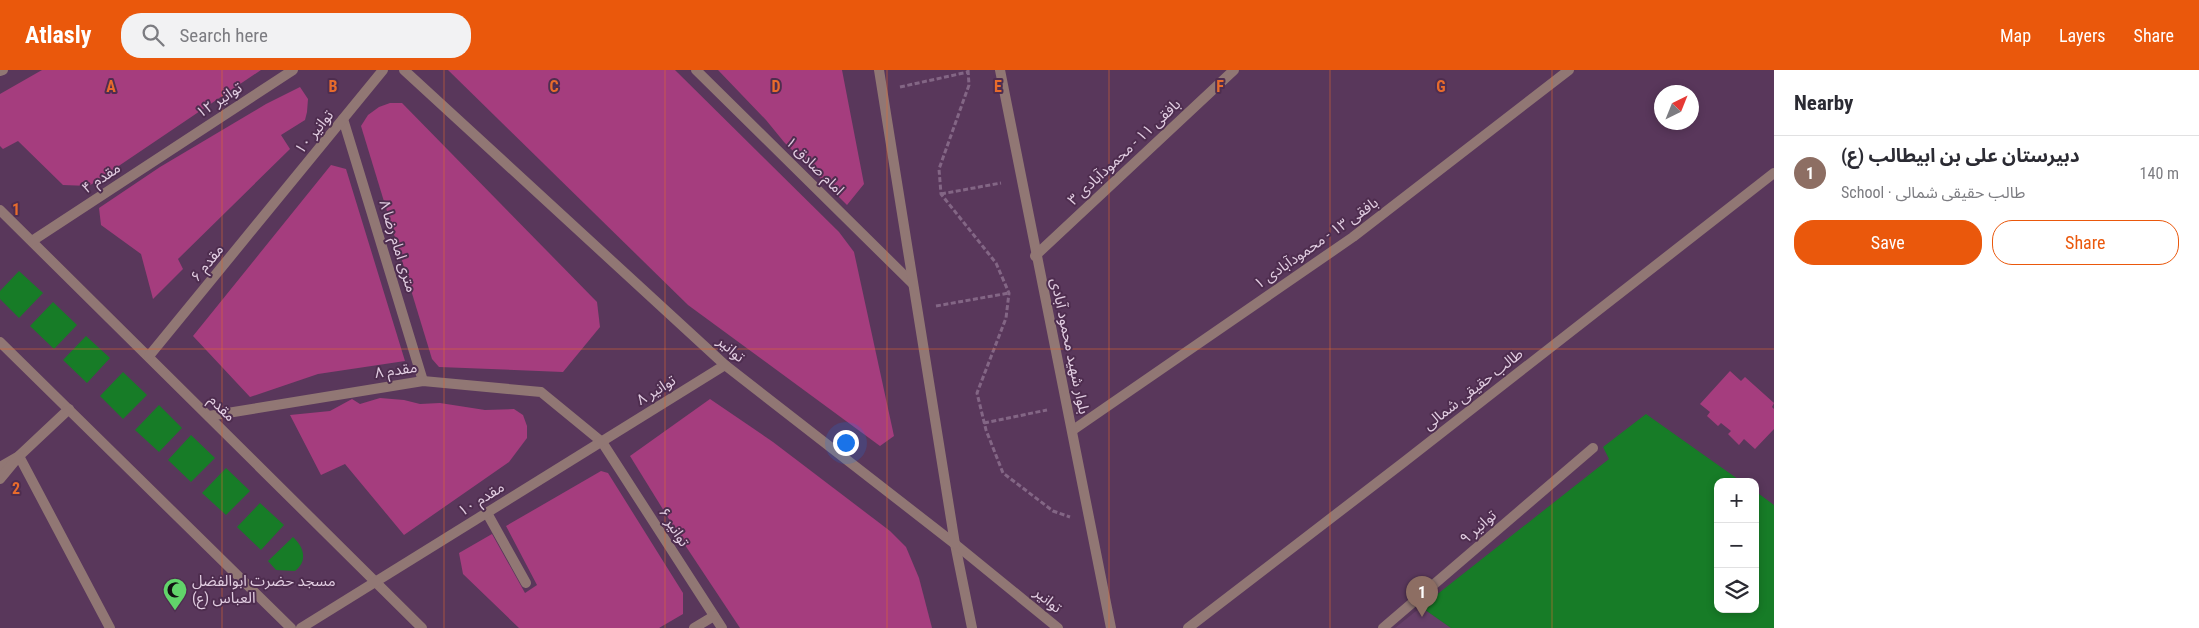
<!DOCTYPE html>
<html lang="en">
<head>
<meta charset="utf-8">
<style>
  body { margin:0; font-family:"Roboto Condensed","Noto Sans Arabic",sans-serif; background:#f2f2f3; color:#2b2b33 }
  .controls { position:absolute; right:15px; bottom:15px; display:grid; overflow:hidden; border-radius:10px; box-shadow:0 2px 8px #0003 }
  .controls button { width:45px; height:45px; display:grid; place-items:center; padding:0; border:0; border-bottom:1px solid #e1e1e2; background:#fff; color:#2b2b33; font:25px sans-serif }
  .compass { position:absolute; left:1654px; top:15px; width:45px; height:45px; border-radius:50%; background:#fff; box-shadow:0 2px 8px #0003; rotate:43deg }
  .you { position:absolute; left:845px; top:372px; width:18px; height:18px; margin:-12px; border:4px solid #fff; border-radius:50%; background:#1a73e8; box-shadow:0 0 0 8px #1a73e833 }
  .badge { display:grid; place-items:center; width:32px; height:32px; border-radius:50%; background:#ea580c; color:#fff; font-size:16px; font-weight:700 }
  .pin { position:absolute; translate:-50% -41px; filter:drop-shadow(0 1px 2px #0008) }
  .pin::after { content:''; position:absolute; top:26px; width:18px; height:15px; background:inherit; clip-path:polygon(0 0,100% 0,50% 100%) }
  .list { margin:0; padding:0; list-style:none }
  h2 { display:flex; justify-content:space-between; align-items:center; height:65px; margin:0; padding:0 20px; font-size:21px }
  h2 small { font-size:16px; font-weight:400; color:#7c7c81 }
  .list li { display:grid; grid-template-columns:32px 1fr auto; gap:15px; align-items:center; box-sizing:border-box; height:70px; padding:0 20px; border-top:1px solid #e1e1e2 }
  .list b { display:block; font-size:19px; white-space:nowrap }
  .list p { margin:0; font-size:16px; white-space:nowrap; color:#7c7c81 }
  .list em { font-size:16px; font-style:normal; color:#7c7c81 }
  .actions { display:flex; gap:10px; padding:15px 20px }
  .actions a { flex:1; padding:11px 0; border:1px solid #ea580c; border-radius:20px; text-align:center; font-size:18px; color:#ea580c }
  .actions .main { background:#ea580c; color:#fff }
  .icon { flex:none; width:28px; height:28px; fill:none; stroke:currentColor; stroke-width:2; stroke-linecap:round; stroke-linejoin:round }
  .map { position:relative; flex:none; width:1774px; height:558px; overflow:hidden }
  header { display:flex; align-items:center; gap:30px; box-sizing:border-box; height:70px; padding:0 25px; background:#ea580c; color:#fff }
  header strong { font-size:24px }
  nav { display:flex; gap:28px; margin-inline-start:auto; font-size:18px }
  .search { width:350px; height:45px; background:#f2f2f3; display:flex; align-items:center; gap:12px; box-sizing:border-box; padding:0 18px; border-radius:20px; color:#7c7c81; font-size:19px }
  main { display:flex }
  aside { flex:1; background:#fff }
  .map>svg:first-child { display:block }
  .built { fill:#663f68 }
  .green { fill:#177c27 }
  .building { fill:#a53d7e }
  .lines { fill:none; stroke-linecap:round; stroke-linejoin:round }
  .path { stroke:#836685; stroke-width:3; stroke-dasharray:5 2.5; stroke-linecap:butt }
  .service { stroke:#917774; stroke-width:10 }
  .minor { stroke:#917774; stroke-width:10 }
  .tertiary { stroke:#917774; stroke-width:10 }
  .grid { fill:none; stroke:#e76b2c; stroke-width:1; stroke-opacity:0.55 }
  .labels { text-anchor:middle; stroke-width:4; stroke-linejoin:round; paint-order:stroke }
  .street-label { font-size:15px; fill:#e2cee2; stroke:#4e2d4f }
  .poi-label { font-size:15px; fill:#e2cee2; stroke:#4e2d4f; text-anchor:start }
  .grid-label { font-size:16px; text-anchor:middle; font-weight:bold; fill:#e76b2c; stroke:#4e2d4f; stroke-width:4; stroke-linejoin:round; paint-order:stroke }
</style>
</head>
<body>
<header>
<strong>Atlasly</strong>
<div class="search"><svg class="icon" aria-label="search" viewBox="0 0 24 24"><circle cx="10" cy="10" r="6"/><path d="M15 15l6 6"/></svg>Search here</div>
<nav><a>Map</a><a>Layers</a><a>Share</a></nav>
</header>
<main>
<div class="map">
<svg width="1774" height="558" viewBox="0 0 1774 558">
  <rect width="100%" height="100%" fill="#59375b"/>
  <path class="built" d="M1421 537 1451 558H1395Z"/>
  <g class="green">
    <path d="M19 201 43 223 19 248 0 229V221Z"/>
    <path d="M53 232 77 255 54 279 30 256Z"/>
    <path d="M86 266 110 288 87 313 63 290Z"/>
    <path d="M123 302 147 325 123 349 100 326Z"/>
    <path d="M159 335 182 358 159 382 135 360Z"/>
    <path d="M1646 344 1742 412H1718V539H1755V421L1774 435V558H1451L1421 537 1609 389 1603 377Z"/>
    <path d="M191 365 215 388 191 412 168 390Z"/>
    <path d="M226 398 250 421 226 445 202 423Z"/>
    <path d="M260 433 284 455 261 480 237 457Z"/>
    <path d="M293 467C304 477 308 491 295 501L276 500 268 491Z"/>
  </g>
  <g class="building">
    <path d="M42 0H261L89 116 63 115 18 71 3 79 0 76V24Z"/>
    <path d="M448 0H675L839 162 854 182 894 366 880 376 688 235Z"/>
    <path d="M718 0H842L864 114 847 135 784 72 766 50Z"/>
    <path d="M300 17 308 29 307 42 305 50 281 65 290 79 178 189 183 199 153 229 141 184 101 155 99 138 160 97 266 34Z"/>
    <path d="M390 33H402L597 232 600 257 563 302 439 297 432 289 361 56 368 45 379 37Z"/>
    <path d="M331 95 346 99 405 291 318 304 250 327 193 266Z"/>
    <path d="M1730 301 1741 311 1745 307 1774 333 1772 337 1774 339V359L1755 379 1744 369 1739 375 1728 364 1731 361 1721 353 1718 356 1707 346 1710 342 1700 334Z"/>
    <path d="M380 328 404 330 420 334 440 333 485 340 514 339 523 345 527 356V368L509 392 404 465 345 394 321 405 290 345 330 341 352 329 360 334Z"/>
    <path d="M710 329 773 372 890 461 906 477 919 508 932 558H740L685 475 630 386Z"/>
    <path d="M601 401 608 403 683 523V544L659 558H519L463 504 459 483 492 464 525 523 537 515 506 456Z"/>
  </g>
  <g class="lines">
    <g class="path">
      <path d="M968 0 969 15 939 99 941 124 996 193 1009 223 1006 248 977 323 986 360 1003 403 1053 441 1070 447"/>
      <path d="M900 17 968 2"/>
      <path d="M941 124 1001 113"/>
      <path d="M936 236 1009 223"/>
      <path d="M984 353 1047 340"/>
    </g>
    <g class="service">
      <path d="M487 443 526 513"/>
      <path d="M1383 558 1593 378"/>
    </g>
    <g class="minor">
      <path d="M696 0 913 214"/>
      <path d="M0 1 3 0"/>
      <path d="M343 49 423 311"/>
      <path d="M0 140 422 558"/>
      <path d="M32 171 293 0"/>
      <path d="M1035 186 1234 0"/>
      <path d="M0 272 291 558"/>
      <path d="M149 286 383 0"/>
      <path d="M209 346 423 311 541 322 602 372 722 558"/>
      <path d="M1073 360 1353 167 1569 0"/>
      <path d="M0 397 19 386 69 339"/>
      <path d="M0 409 19 386 110 558"/>
      <path d="M955 474 972 558"/>
      <path d="M301 558 725 295"/>
      <path d="M694 558 714 546"/>
      <path d="M1188 558 1404 392 1774 103"/>
    </g>
    <g class="tertiary">
      <path d="M404 0 725 295 955 474 1058 558"/>
      <path d="M879 0 955 474"/>
      <path d="M1000 0C1036 186 1075 372 1111 558"/>
    </g>
  </g>
  <path class="grid" d="M222 0V558M444 0V558M665 0V558M887 0V558M1109 0V558M1330 0V558M1552 0V558M0 279H1774"/>
  <defs>
    <symbol id="mosque-pin" viewBox="-11 -11 22 30"><path d="M0 17L-7.5 6A9.5 9.5 0 1 1 7.5 6Z" fill="#61d46a" stroke="#4e2d4f"/><path d="M3.5-4.9A6 6 0 1 0 3.5 4.9A5 5 0 1 1 3.5-4.9Z" fill="#111"/></symbol>
  </defs>
  <g fill-rule="evenodd">
    <use href="#mosque-pin" x="161" y="506" width="28" height="38"/>
  </g>
  <g class="labels">
    <g class="street-label">
      <text transform="translate(219 30) rotate(-33)" y="5">توانیر ۱۲</text>
      <text transform="translate(314 62) rotate(-51)" y="5">توانیر ۱۰</text>
      <text transform="translate(1124 82) rotate(-43)" y="5">بافقی ۱۱ - محمودآبادی ۳</text>
      <text transform="translate(815 96) rotate(45)" y="5">امام صادق ۱</text>
      <text transform="translate(101 108) rotate(-34)" y="5">مقدم ۴</text>
      <text transform="translate(1316 173) rotate(-35)" y="5">بافقی ۱۳ - محمودآبادی ۱</text>
      <text transform="translate(398 176) rotate(73)" y="5">۸ متری امام رضا</text>
      <text transform="translate(207 193) rotate(-51)" y="5">مقدم ۶</text>
      <text transform="translate(1070 276) rotate(78)" y="5">بلوار شهید محمود آبادی</text>
      <text transform="translate(731 279) rotate(41)" y="5">توانیر</text>
      <text transform="translate(396 300) rotate(-8)" y="5">مقدم ۸</text>
      <text transform="translate(1473 319) rotate(-38)" y="5">طالب حقیقی شمالی</text>
      <text transform="translate(656 320) rotate(-32)" y="5">توانیر ۸</text>
      <text transform="translate(222 338) rotate(45)" y="5">مقدم</text>
      <text transform="translate(481 429) rotate(-32)" y="5">مقدم ۱۰</text>
      <text transform="translate(674 457) rotate(57)" y="5">توانیر ۶</text>
      <text transform="translate(1478 457) rotate(-41)" y="5">توانیر ۹</text>
      <text transform="translate(1048 530) rotate(39)" y="5">توانیر</text>
    </g>
    <g class="poi-label">
      <text x="192" y="516">مسجد حضرت ابوالفضل<tspan x="192" dy="17">العباس (ع)</tspan></text>
    </g>
  </g>
  <g class="grid-label">
    <text x="111" y="22">A</text>
    <text x="333" y="22">B</text>
    <text x="554" y="22">C</text>
    <text x="776" y="22">D</text>
    <text x="998" y="22">E</text>
    <text x="1220" y="22">F</text>
    <text x="1441" y="22">G</text>
    <text x="16" y="145">1</text>
    <text x="16" y="424">2</text>
  </g>
</svg>
<div class="controls">
<button>+</button>
<button>−</button>
<button><svg class="icon" aria-label="layers" viewBox="0 0 24 24"><path d="M12 4l9 5-9 5-9-5zM3 14l9 5 9-5"/></svg></button>
</div>
<svg class="compass" viewBox="-18 -18 36 36"><path d="M0-13l5 13h-10z" fill="#e53935"/><path d="M0 13l5-13h-10z" fill="#7c7c81"/></svg>
<div class="you"></div>
<div class="pin badge" style="left:1422px;top:547px;background:#8d6e63">1</div>
</div>
<aside>
<h2>Nearby<small></small></h2>
<ul class="list">
<li><span class="badge" style="background:#8d6e63">1</span><div><b>دبیرستان علی بن ابیطالب (ع)</b><p>School · طالب حقیقی شمالی</p></div><em>140 m</em></li>
</ul>
<div class="actions"><a class="main">Save</a><a>Share</a></div>
</aside>
</main>
</body>
</html>
